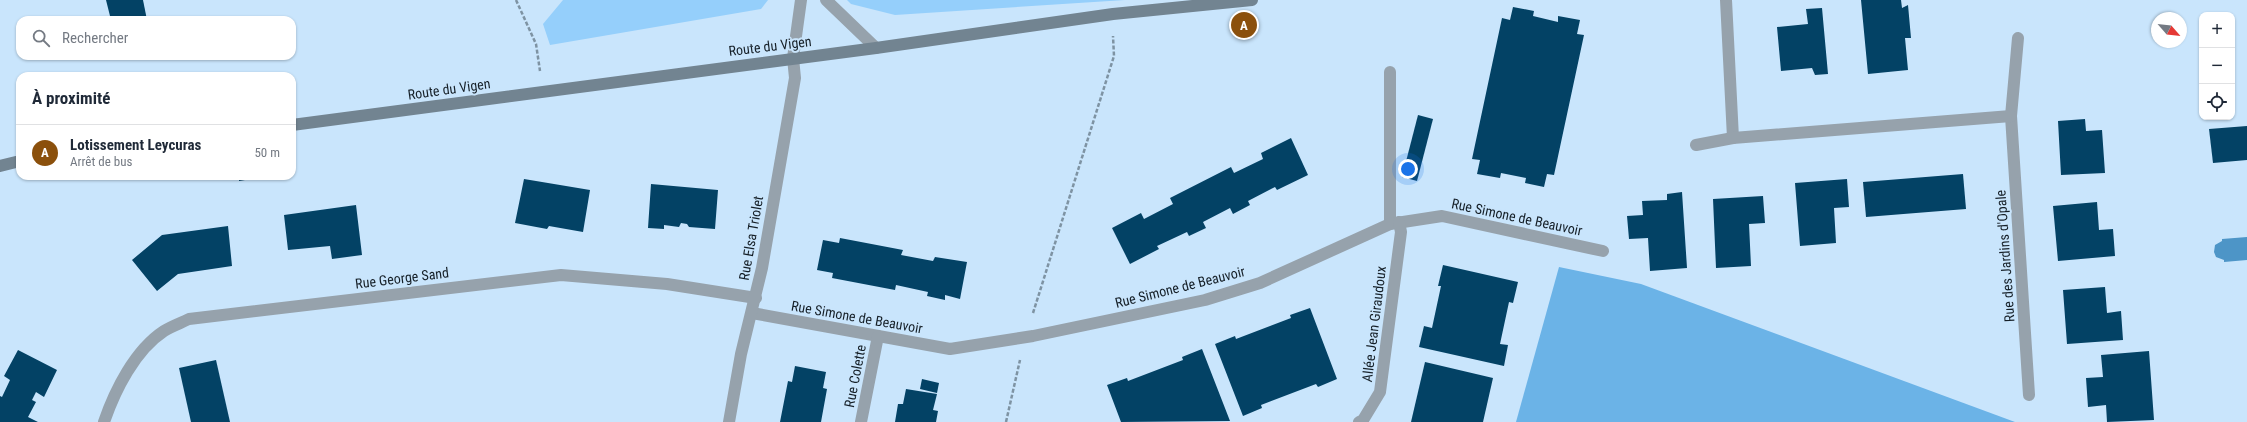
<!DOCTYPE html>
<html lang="fr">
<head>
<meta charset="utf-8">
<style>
  body { margin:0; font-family:"Roboto Condensed",sans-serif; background:#f2f2f3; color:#1f2937 }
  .controls { position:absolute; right:12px; top:12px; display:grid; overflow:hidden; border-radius:8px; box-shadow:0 1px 3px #0004 }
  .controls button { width:36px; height:36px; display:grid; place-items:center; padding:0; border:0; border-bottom:1px solid #e0e1e3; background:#fff; color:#1f2937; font:20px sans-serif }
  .compass { position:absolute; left:2151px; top:12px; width:36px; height:36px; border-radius:50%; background:#fff; box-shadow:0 1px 3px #0004; rotate:118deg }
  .you { position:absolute; left:1408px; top:169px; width:14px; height:14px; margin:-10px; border:3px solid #fff; border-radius:50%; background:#1a73e8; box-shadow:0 0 0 6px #1a73e833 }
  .badge { display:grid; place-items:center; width:26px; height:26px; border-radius:50%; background:#8b500c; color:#fff; font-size:13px; font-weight:700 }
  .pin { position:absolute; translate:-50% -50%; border:2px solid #fff; box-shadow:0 1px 4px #0006 }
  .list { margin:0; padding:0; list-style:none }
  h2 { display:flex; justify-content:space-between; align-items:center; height:52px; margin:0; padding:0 16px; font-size:17px }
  h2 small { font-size:13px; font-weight:400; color:#747a83 }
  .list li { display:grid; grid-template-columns:26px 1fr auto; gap:12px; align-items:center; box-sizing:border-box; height:56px; padding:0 16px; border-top:1px solid #e0e1e3 }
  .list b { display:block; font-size:15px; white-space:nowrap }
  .list p { margin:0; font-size:13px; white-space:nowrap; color:#747a83 }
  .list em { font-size:13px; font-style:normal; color:#747a83 }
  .icon { flex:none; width:22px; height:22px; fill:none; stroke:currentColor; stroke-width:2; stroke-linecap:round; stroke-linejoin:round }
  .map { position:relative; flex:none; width:2247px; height:422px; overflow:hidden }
  .search { position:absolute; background:#fff; box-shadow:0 1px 3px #0004; left:16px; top:16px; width:280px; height:44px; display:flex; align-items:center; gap:10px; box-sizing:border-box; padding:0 14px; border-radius:12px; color:#747a83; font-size:15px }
  .panel { position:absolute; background:#fff; box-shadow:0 1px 3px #0004; left:16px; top:72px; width:280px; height:108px; border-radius:12px }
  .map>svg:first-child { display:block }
  .green { fill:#95cffb }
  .forest { fill:#6bb3e7 }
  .water { fill:#4d95c7 }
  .building { fill:#034265 }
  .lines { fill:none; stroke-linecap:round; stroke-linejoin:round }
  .path { stroke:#7e93a3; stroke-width:2.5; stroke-dasharray:4 2; stroke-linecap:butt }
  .lane { stroke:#96a2ac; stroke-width:12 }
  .street { stroke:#96a2ac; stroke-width:12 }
  .secondary { stroke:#728491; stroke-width:12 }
  .labels { text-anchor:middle; stroke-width:4; stroke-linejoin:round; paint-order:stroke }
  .street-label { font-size:14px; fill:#151f27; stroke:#c9e5fc }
</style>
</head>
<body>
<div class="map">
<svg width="2247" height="422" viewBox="0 0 2247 422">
  <rect width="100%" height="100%" fill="#c9e5fc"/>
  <g class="green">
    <path d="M563 0H768L761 9 550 45 543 24Z"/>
    <path d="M847 0H1125L895 15 851 4Z"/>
  </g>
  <path class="forest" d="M1559 267 1641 284 2015 422H1516Z"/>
  <path class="water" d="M2247 237V260L2224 262V260L2216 257 2214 252 2215 245 2222 241V239Z"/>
  <g class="building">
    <path d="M106 0H143L147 20H111Z"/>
    <path d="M1861 0H1901L1902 8 1908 5 1911 38H1905L1908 70 1868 74Z"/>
    <path d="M1513 7 1534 11 1533 16 1558 22V16L1580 20 1577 34 1584 35 1554 175 1547 174 1544 187 1525 183 1526 178 1501 173 1500 178 1477 174 1480 160 1472 159 1502 18 1510 20Z"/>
    <path d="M1822 8 1828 74 1815 75 1812 68 1781 71 1777 27 1808 24 1806 9Z"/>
    <path d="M1418 115 1433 119 1417 181 1402 177Z"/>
    <path d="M2085 119 2086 131 2102 130 2105 173 2061 175 2058 121Z"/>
    <path d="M2247 126V160L2213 163 2209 129Z"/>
    <path d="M1291 138 1308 175 1277 190 1275 187 1248 201 1250 205 1233 214 1230 208 1203 222 1206 228 1189 236 1187 232 1157 246 1159 249 1130 264 1112 228 1141 213 1144 219 1173 204 1170 198 1231 167 1234 173 1263 159 1261 153Z"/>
    <path d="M1963 174 1966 209 1866 217 1863 182Z"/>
    <path d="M239 176H251V179L239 181Z"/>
    <path d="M524 179 590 190 583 232 549 226 547 229 515 223Z"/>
    <path d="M1847 179 1849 207 1834 208 1836 243 1800 246 1795 183Z"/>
    <path d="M651 184 718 190 715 229 689 227 687 224 681 223 679 227 664 225V229L648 228Z"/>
    <path d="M1682 192 1687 268 1650 271 1648 238 1629 239 1627 216 1643 215 1642 201 1667 200V194Z"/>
    <path d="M1763 196 1765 223 1749 224 1751 266 1716 268 1713 199Z"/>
    <path d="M2097 202 2099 230 2113 229 2115 256 2058 261 2053 206Z"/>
    <path d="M356 205 362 255 332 259 330 246 288 250 284 215Z"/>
    <path d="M228 226 232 266 178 274 157 291 132 260 162 235Z"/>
    <path d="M840 238 903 250 901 255 933 261 935 257 967 262 960 299 945 295V300L927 296 928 292 896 285 895 290 832 278 833 273 817 270 823 240 839 243Z"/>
    <path d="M1443 265 1518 282 1513 303 1509 302 1500 344 1508 345 1504 366 1419 347 1424 326 1432 328 1441 286H1438Z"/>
    <path d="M2105 287 2107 313 2121 311 2123 340 2067 344 2063 290Z"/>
    <path d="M1310 308 1337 379 1318 387 1316 384 1261 405 1262 408 1243 416 1215 344 1235 336 1236 339 1291 318 1290 315Z"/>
    <path d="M1202 349 1230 421 1121 422 1107 385 1127 378 1128 381 1183 360 1182 357Z"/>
    <path d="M18 350 57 370 44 397 36 392 32 400 36 402 28 417 38 422H0V396L2 397 10 380 4 376Z"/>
    <path d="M2149 351 2154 420 2107 422 2106 405 2088 407 2086 378 2103 377 2101 355Z"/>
    <path d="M216 360 230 422H191L179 368Z"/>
    <path d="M1425 362 1493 378 1483 422H1411Z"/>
    <path d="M795 366 826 372 823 388 827 389 821 422H780L788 381 792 382Z"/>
    <path d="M922 379 939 383 937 393 920 389Z"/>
    <path d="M906 389 937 394 933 410 938 411 936 422H895L898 404H903Z"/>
  </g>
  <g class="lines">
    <g class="path">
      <path d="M516 0 536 44 540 71"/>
      <path d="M1033 313 1114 56 1113 36"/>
      <path d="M1006 422 1020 360"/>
    </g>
    <path class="lane" d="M1390 72V224"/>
    <g class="street">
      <path d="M826 0 876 48"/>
      <path d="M1726 0 1733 138"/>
      <path d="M2018 38 2011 116 2029 395"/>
      <path d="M1696 145 1733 138 2011 116"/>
      <path d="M752 313 950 349 1033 336 1205 300 1260 283 1390 224 1442 216 1603 251"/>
      <path d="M104 422C115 390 135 350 164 331 172 326 181 323 189 319L561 275 667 284 756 298"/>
      <path d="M729 422 741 354 762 268 795 78 793 58 801 0"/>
      <path d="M861 422 878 336"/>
      <path d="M1359 422 1363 420 1380 392 1401 232 1399 222"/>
    </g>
    <g class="secondary">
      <path d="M292 125 876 48 1113 14 1252 0"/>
      <path d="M0 166 20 161"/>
    </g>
  </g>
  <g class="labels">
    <g class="street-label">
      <text transform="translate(770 46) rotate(-7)" y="5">Route du Vigen</text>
      <text transform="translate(449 89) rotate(-8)" y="5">Route du Vigen</text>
      <text transform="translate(1517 217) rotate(12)" y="5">Rue Simone de Beauvoir</text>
      <text transform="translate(751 238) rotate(-80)" y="5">Rue Elsa Triolet</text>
      <text transform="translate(2005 256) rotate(-94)" y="5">Rue des Jardins d'Opale</text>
      <text transform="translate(402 278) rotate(-7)" y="5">Rue George Sand</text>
      <text transform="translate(1180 287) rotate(-14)" y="5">Rue Simone de Beauvoir</text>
      <text transform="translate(857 317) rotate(10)" y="5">Rue Simone de Beauvoir</text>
      <text transform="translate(1374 324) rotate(-83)" y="5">Allée Jean Giraudoux</text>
      <text transform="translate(855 376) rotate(-79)" y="5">Rue Colette</text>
    </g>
  </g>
</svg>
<div class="controls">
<button>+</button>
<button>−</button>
<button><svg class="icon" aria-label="locate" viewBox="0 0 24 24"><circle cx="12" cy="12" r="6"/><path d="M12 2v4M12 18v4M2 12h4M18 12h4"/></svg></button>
</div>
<svg class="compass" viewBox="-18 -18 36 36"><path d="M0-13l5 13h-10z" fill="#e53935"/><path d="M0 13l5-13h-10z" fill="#747a83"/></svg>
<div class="you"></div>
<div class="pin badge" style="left:1244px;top:25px">A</div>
<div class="search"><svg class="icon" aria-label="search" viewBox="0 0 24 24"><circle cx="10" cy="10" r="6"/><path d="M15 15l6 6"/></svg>Rechercher</div>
<section class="panel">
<h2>À proximité<small></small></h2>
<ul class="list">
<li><span class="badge">A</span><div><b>Lotissement Leycuras</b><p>Arrêt de bus</p></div><em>50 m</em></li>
</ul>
</section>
</div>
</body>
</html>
